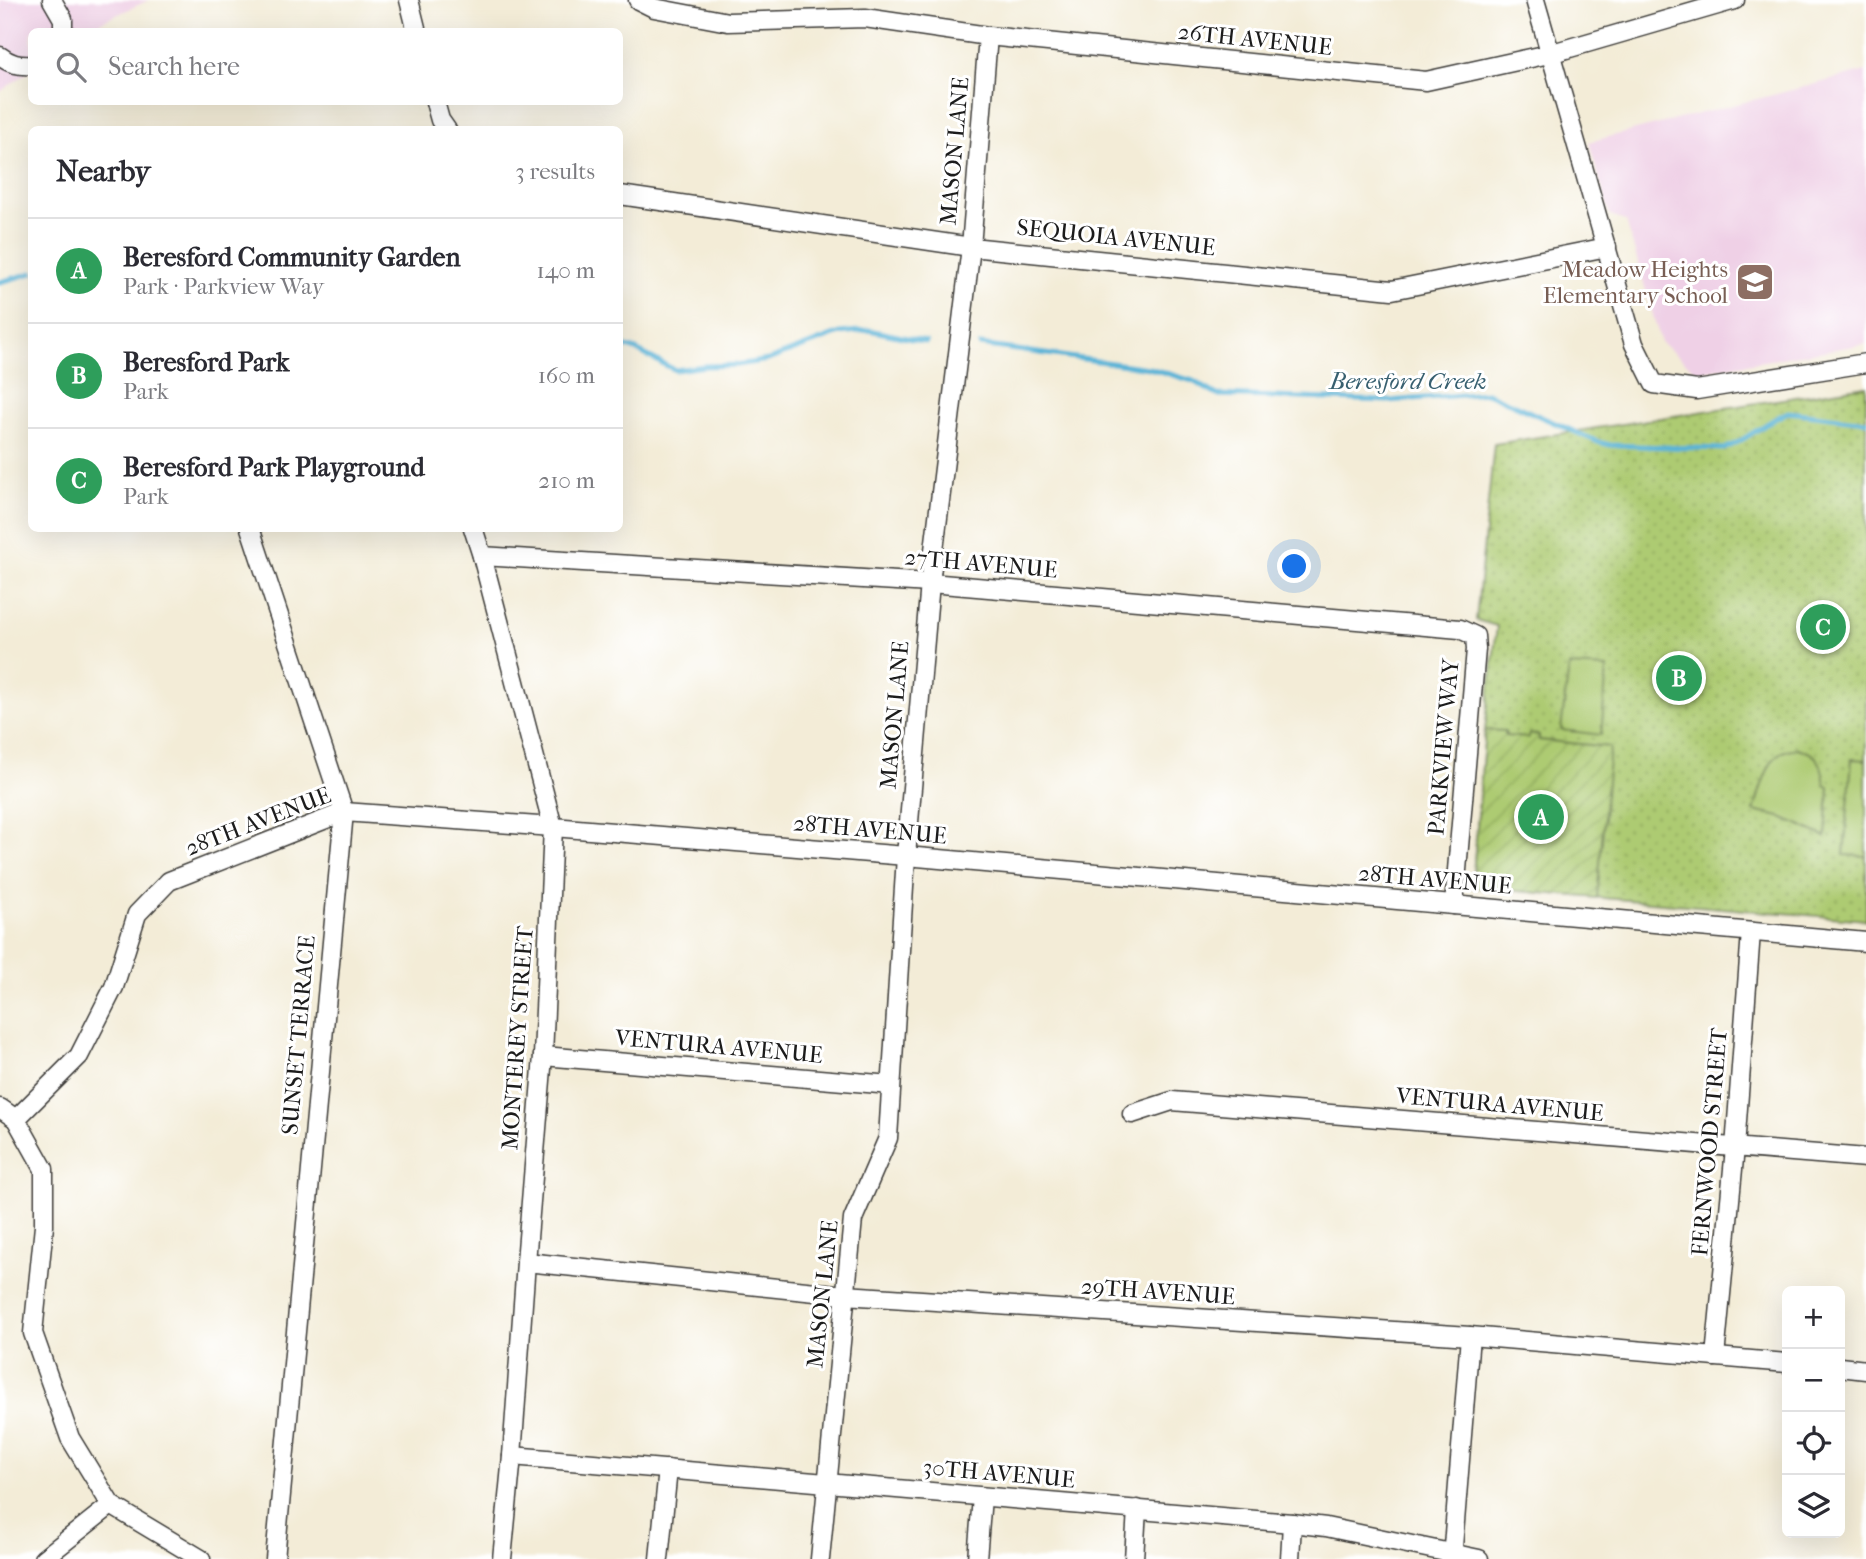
<!DOCTYPE html>
<html lang="en">
<head>
<meta charset="utf-8">
<style>
  body { margin:0; font-family:"IM FELL French Canon",serif; background:#f7f7f7; color:#2b2b33 }
  .controls { position:absolute; right:21px; bottom:21px; display:grid; overflow:hidden; border-radius:10px; box-shadow:0 7px 28px #0002 }
  .controls button { width:63px; height:63px; display:grid; place-items:center; padding:0; border:0; border-bottom:2px solid #e1e1e2; background:#fff; color:#2b2b33; font:35px sans-serif }
  .you { position:absolute; left:1295px; top:567px; width:24px; height:24px; margin:-18px; border:5px solid #fff; border-radius:50%; background:#1a73e8; box-shadow:0 0 0 10px #1a73e833 }
  .badge { display:grid; place-items:center; width:46px; height:46px; border-radius:50%; background:#1a73e8; color:#fff; font-size:23px; font-weight:700 }
  .pin { position:absolute; translate:-50% -50%; border:4px solid #fff; box-shadow:0 2px 7px #0006 }
  .list { margin:0; padding:0; list-style:none }
  h2 { display:flex; justify-content:space-between; align-items:center; height:91px; margin:0; padding:0 28px; font-size:30px }
  h2 small { font-size:23px; font-weight:400; color:#7c7c81 }
  .list li { display:grid; grid-template-columns:46px 1fr auto; gap:21px; align-items:center; box-sizing:border-box; height:105px; padding:0 28px; border-top:2px solid #e1e1e2 }
  .list b { display:block; font-size:26px; white-space:nowrap }
  .list p { margin:0; font-size:23px; white-space:nowrap; color:#7c7c81 }
  .list em { font-size:23px; font-style:normal; color:#7c7c81 }
  .icon { flex:none; width:38px; height:38px; fill:none; stroke:currentColor; stroke-width:2; stroke-linecap:round; stroke-linejoin:round }
  .map { position:relative; flex:none; width:1866px; height:1559px; overflow:hidden }
  .search { position:absolute; background:#fff; box-shadow:0 7px 28px #0002; left:28px; top:28px; width:595px; height:77px; display:flex; align-items:center; gap:18px; box-sizing:border-box; padding:0 24px; border-radius:10px; color:#7c7c81; font-size:26px }
  .panel { position:absolute; background:#fff; box-shadow:0 7px 28px #0002; left:28px; top:126px; width:595px; height:406px; border-radius:10px }
  .map>svg:first-child { display:block }
  .built { fill:#efd0e6 }
  .grass { fill:url(#grass-dots); stroke:#647447; stroke-width:2 }
  .garden { fill:url(#garden-furrows); stroke:#647447; stroke-width:2 }
  .pitch { fill:#adcb72; stroke:#647447; stroke-width:2 }
  .lines { fill:none; stroke-linecap:round; stroke-linejoin:round }
  .stream { stroke:#5ab4d7; stroke-width:5 }
  .minor-casing { stroke:#3c3b38; stroke-width:21 }
  .minor { stroke:#fff; stroke-width:18 }
  .labels { text-anchor:middle; stroke-width:6; stroke-linejoin:round; paint-order:stroke }
  .street-label { font-size:23px; fill:#1c1c1c; stroke:#fff }
  .education-label { font-size:23px; fill:#785e54; stroke:#fff; text-anchor:end }
  .water-label { font-size:24px; font-style:italic; fill:#386070; stroke:#fff }
</style>
</head>
<body>
<div class="map">
<svg width="1866" height="1559" viewBox="0 0 1866 1559">
  <defs>
    <pattern id="grass-dots" width="8" height="8" patternUnits="userSpaceOnUse" patternTransform="scale(1.75)"><rect width="8" height="8" fill="#adcb72"/><path d="M2 2h.1M6 6h.1" fill="none" stroke="#94ae62" stroke-width="1.8" stroke-linecap="round"/></pattern>
    <pattern id="garden-furrows" width="10" height="10" patternUnits="userSpaceOnUse" patternTransform="scale(1.75)"><rect width="10" height="10" fill="#adcb72"/><path d="M-1 1l2-2M0 10L10 0M9 11l2-2" fill="none" stroke="#94ae62"/></pattern>
  </defs>
  <rect width="100%" height="100%" fill="#fff"/>
  <filter id="ink" filterUnits="userSpaceOnUse"><feTurbulence type="fractalNoise" baseFrequency=".0143" numOctaves="2"/><feDisplacementMap in="SourceGraphic" scale="14" xChannelSelector="R" yChannelSelector="G"/><feConvolveMatrix kernelMatrix="1 2 1 2 8 2 1 2 1" color-interpolation-filters="sRGB"/></filter>
  <filter id="wash" filterUnits="userSpaceOnUse"><feTurbulence type="fractalNoise" baseFrequency=".00686" numOctaves="4" result="noise"/><feDisplacementMap in="SourceGraphic" scale="28" xChannelSelector="R" yChannelSelector="G"/><feGaussianBlur stdDeviation="1.57" result="paint"/><feColorMatrix in="noise" values="0 0 0 0 0 0 0 0 0 0 0 0 0 0 0 0 0 1.4 0 .05"/><feComposite in="paint" operator="in"/></filter>
  <g filter="url(#wash)">
    <rect width="100%" height="100%" fill="#f3ecd7"/>
    <g class="built">
      <path d="M0 0H149L97 24 86 31 32 32 31 70 0 92Z"/>
      <path d="M1866 71V344L1698 372 1661 343 1626 221 1610 216 1589 142Z"/>
    </g>
    <path class="grass" d="M1866 386V920L1472 887 1485 730 1497 626 1476 620 1494 444Z"/>
    <path class="garden" d="M1485 730 1505 731 1506 736 1528 738 1529 734 1539 735V740L1610 747 1597 898 1472 887Z"/>
    <g class="pitch">
      <path d="M1569 666 1607 668 1601 735 1561 730Z"/>
      <path d="M1797 748C1820 754 1822 763 1825 785L1829 787 1826 837 1784 818 1754 811C1759 795 1766 763 1780 753 1785 750 1791 750 1797 748Z"/>
      <path d="M1852 759 1866 760V856L1844 855Z"/>
    </g>
    <g class="lines">
      <g class="stream">
        <path d="M0 282 32 273"/>
        <path d="M620 345 636 350 675 370 705 366 737 365 768 360 840 333 869 330 926 342"/>
        <path d="M980 345 1149 368 1193 381 1217 395 1388 401 1487 393 1598 442 1610 445 1724 449C1747 440 1765 422 1788 412L1866 421"/>
      </g>
    </g>
  </g>
  <g filter="url(#ink)">
    <g class="lines">
      <defs>
        <g id="minor">
          <path d="M52 0 63 19V32"/>
          <path d="M409 0 417 32"/>
          <path d="M638 0 654 8 728 22 865 18 988 36 1426 81 1549 54 1735 0"/>
          <path d="M1535 0 1634 344 1654 384 1697 390 1866 363"/>
          <path d="M0 56C10 64 19 66 32 65"/>
          <path d="M435 102 440 120 447 130"/>
          <path d="M620 195 971 247 1392 290 1607 247"/>
          <path d="M250 528 344 812 275 1559"/>
          <path d="M473 528 482 556 553 827 543 1056 526 1262 512 1456 502 1559"/>
          <path d="M482 556 930 583 1460 629 1475 636 1476 649 1454 905"/>
          <path d="M543 1056 891 1085"/>
          <path d="M0 1108 16 1119 44 1169V1226L33 1333 70 1438 111 1505 201 1559"/>
          <path d="M1132 1114 1172 1101 1866 1158"/>
          <path d="M16 1119 79 1056 114 987 137 914 169 881 344 812 553 827 906 856 1866 942"/>
          <path d="M526 1262 845 1295 1470 1336 1787 1363"/>
          <path d="M1715 1357 1735 1148 1751 932"/>
          <path d="M1840 1367 1866 1370"/>
          <path d="M512 1456 1292 1523 1326 1527 1479 1559"/>
          <path d="M43 1559 111 1505"/>
          <path d="M659 1559 668 1469"/>
          <path d="M820 1559 853 1219 888 1138 906 856 930 583 971 247 988 36"/>
          <path d="M977 1559 982 1497"/>
          <path d="M1134 1559 1137 1509"/>
          <path d="M1290 1559 1292 1523"/>
          <path d="M1452 1559 1470 1336"/>
        </g>
      </defs>
      <use href="#minor" class="minor-casing"/>
      <use href="#minor" class="minor"/>
    </g>
  </g>
  <defs>
    <symbol id="school-square" viewBox="-11 -11 22 22"><rect x="-9" y="-9" width="18" height="18" rx="4" fill="#8d6e63" stroke="#fff"/><path d="M0-5L7-2L0 1L-7-2ZM-4 1L0 2.5L4 1V4Q0 6-4 4Z" fill="#fff"/></symbol>
  </defs>
  <g fill-rule="evenodd">
    <use href="#school-square" x="1733" y="260" width="44" height="44"/>
  </g>
  <g class="labels">
    <g class="street-label">
      <text transform="translate(1255 39) rotate(6)" y="8">26TH AVENUE</text>
      <text transform="translate(954 151) rotate(-85)" y="8">MASON LANE</text>
      <text transform="translate(1116 237) rotate(6)" y="8">SEQUOIA AVENUE</text>
      <text transform="translate(981 563) rotate(5)" y="8">27TH AVENUE</text>
      <text transform="translate(894 715) rotate(-85)" y="8">MASON LANE</text>
      <text transform="translate(1443 747) rotate(-85)" y="8">PARKVIEW WAY</text>
      <text transform="translate(258 821) rotate(-21)" y="8">28TH AVENUE</text>
      <text transform="translate(870 829) rotate(5)" y="8">28TH AVENUE</text>
      <text transform="translate(1435 879) rotate(5)" y="8">28TH AVENUE</text>
      <text transform="translate(298 1035) rotate(-85)" y="8">SUNSET TERRACE</text>
      <text transform="translate(517 1038) rotate(-86)" y="8">MONTEREY STREET</text>
      <text transform="translate(719 1046) rotate(5)" y="8">VENTURA AVENUE</text>
      <text transform="translate(1500 1104) rotate(5)" y="8">VENTURA AVENUE</text>
      <text transform="translate(1709 1142) rotate(-85)" y="8">FERNWOOD STREET</text>
      <text transform="translate(1158 1291) rotate(4)" y="8">29TH AVENUE</text>
      <text transform="translate(822 1294) rotate(-84)" y="8">MASON LANE</text>
      <text transform="translate(999 1473) rotate(5)" y="8">30TH AVENUE</text>
    </g>
    <g class="education-label">
      <text x="1728" y="277">Meadow Heights<tspan x="1728" dy="26">Elementary School</tspan></text>
    </g>
    <g class="water-label">
      <text x="1408" y="389">Beresford Creek</text>
    </g>
  </g>
</svg>
<div class="controls">
<button>+</button>
<button>−</button>
<button><svg class="icon" aria-label="locate" viewBox="0 0 24 24"><circle cx="12" cy="12" r="6"/><path d="M12 2v4M12 18v4M2 12h4M18 12h4"/></svg></button>
<button><svg class="icon" aria-label="layers" viewBox="0 0 24 24"><path d="M12 4l9 5-9 5-9-5zM3 14l9 5 9-5"/></svg></button>
</div>
<div class="you"></div>
<div class="pin badge" style="left:1541px;top:817px;background:#2e9e5b">A</div>
<div class="pin badge" style="left:1679px;top:678px;background:#2e9e5b">B</div>
<div class="pin badge" style="left:1823px;top:627px;background:#2e9e5b">C</div>
<div class="search"><svg class="icon" aria-label="search" viewBox="0 0 24 24"><circle cx="10" cy="10" r="6"/><path d="M15 15l6 6"/></svg>Search here</div>
<section class="panel">
<h2>Nearby<small>3 results</small></h2>
<ul class="list">
<li><span class="badge" style="background:#2e9e5b">A</span><div><b>Beresford Community Garden</b><p>Park · Parkview Way</p></div><em>140 m</em></li>
<li><span class="badge" style="background:#2e9e5b">B</span><div><b>Beresford Park</b><p>Park</p></div><em>160 m</em></li>
<li><span class="badge" style="background:#2e9e5b">C</span><div><b>Beresford Park Playground</b><p>Park</p></div><em>210 m</em></li>
</ul>
</section>
</div>
</body>
</html>
